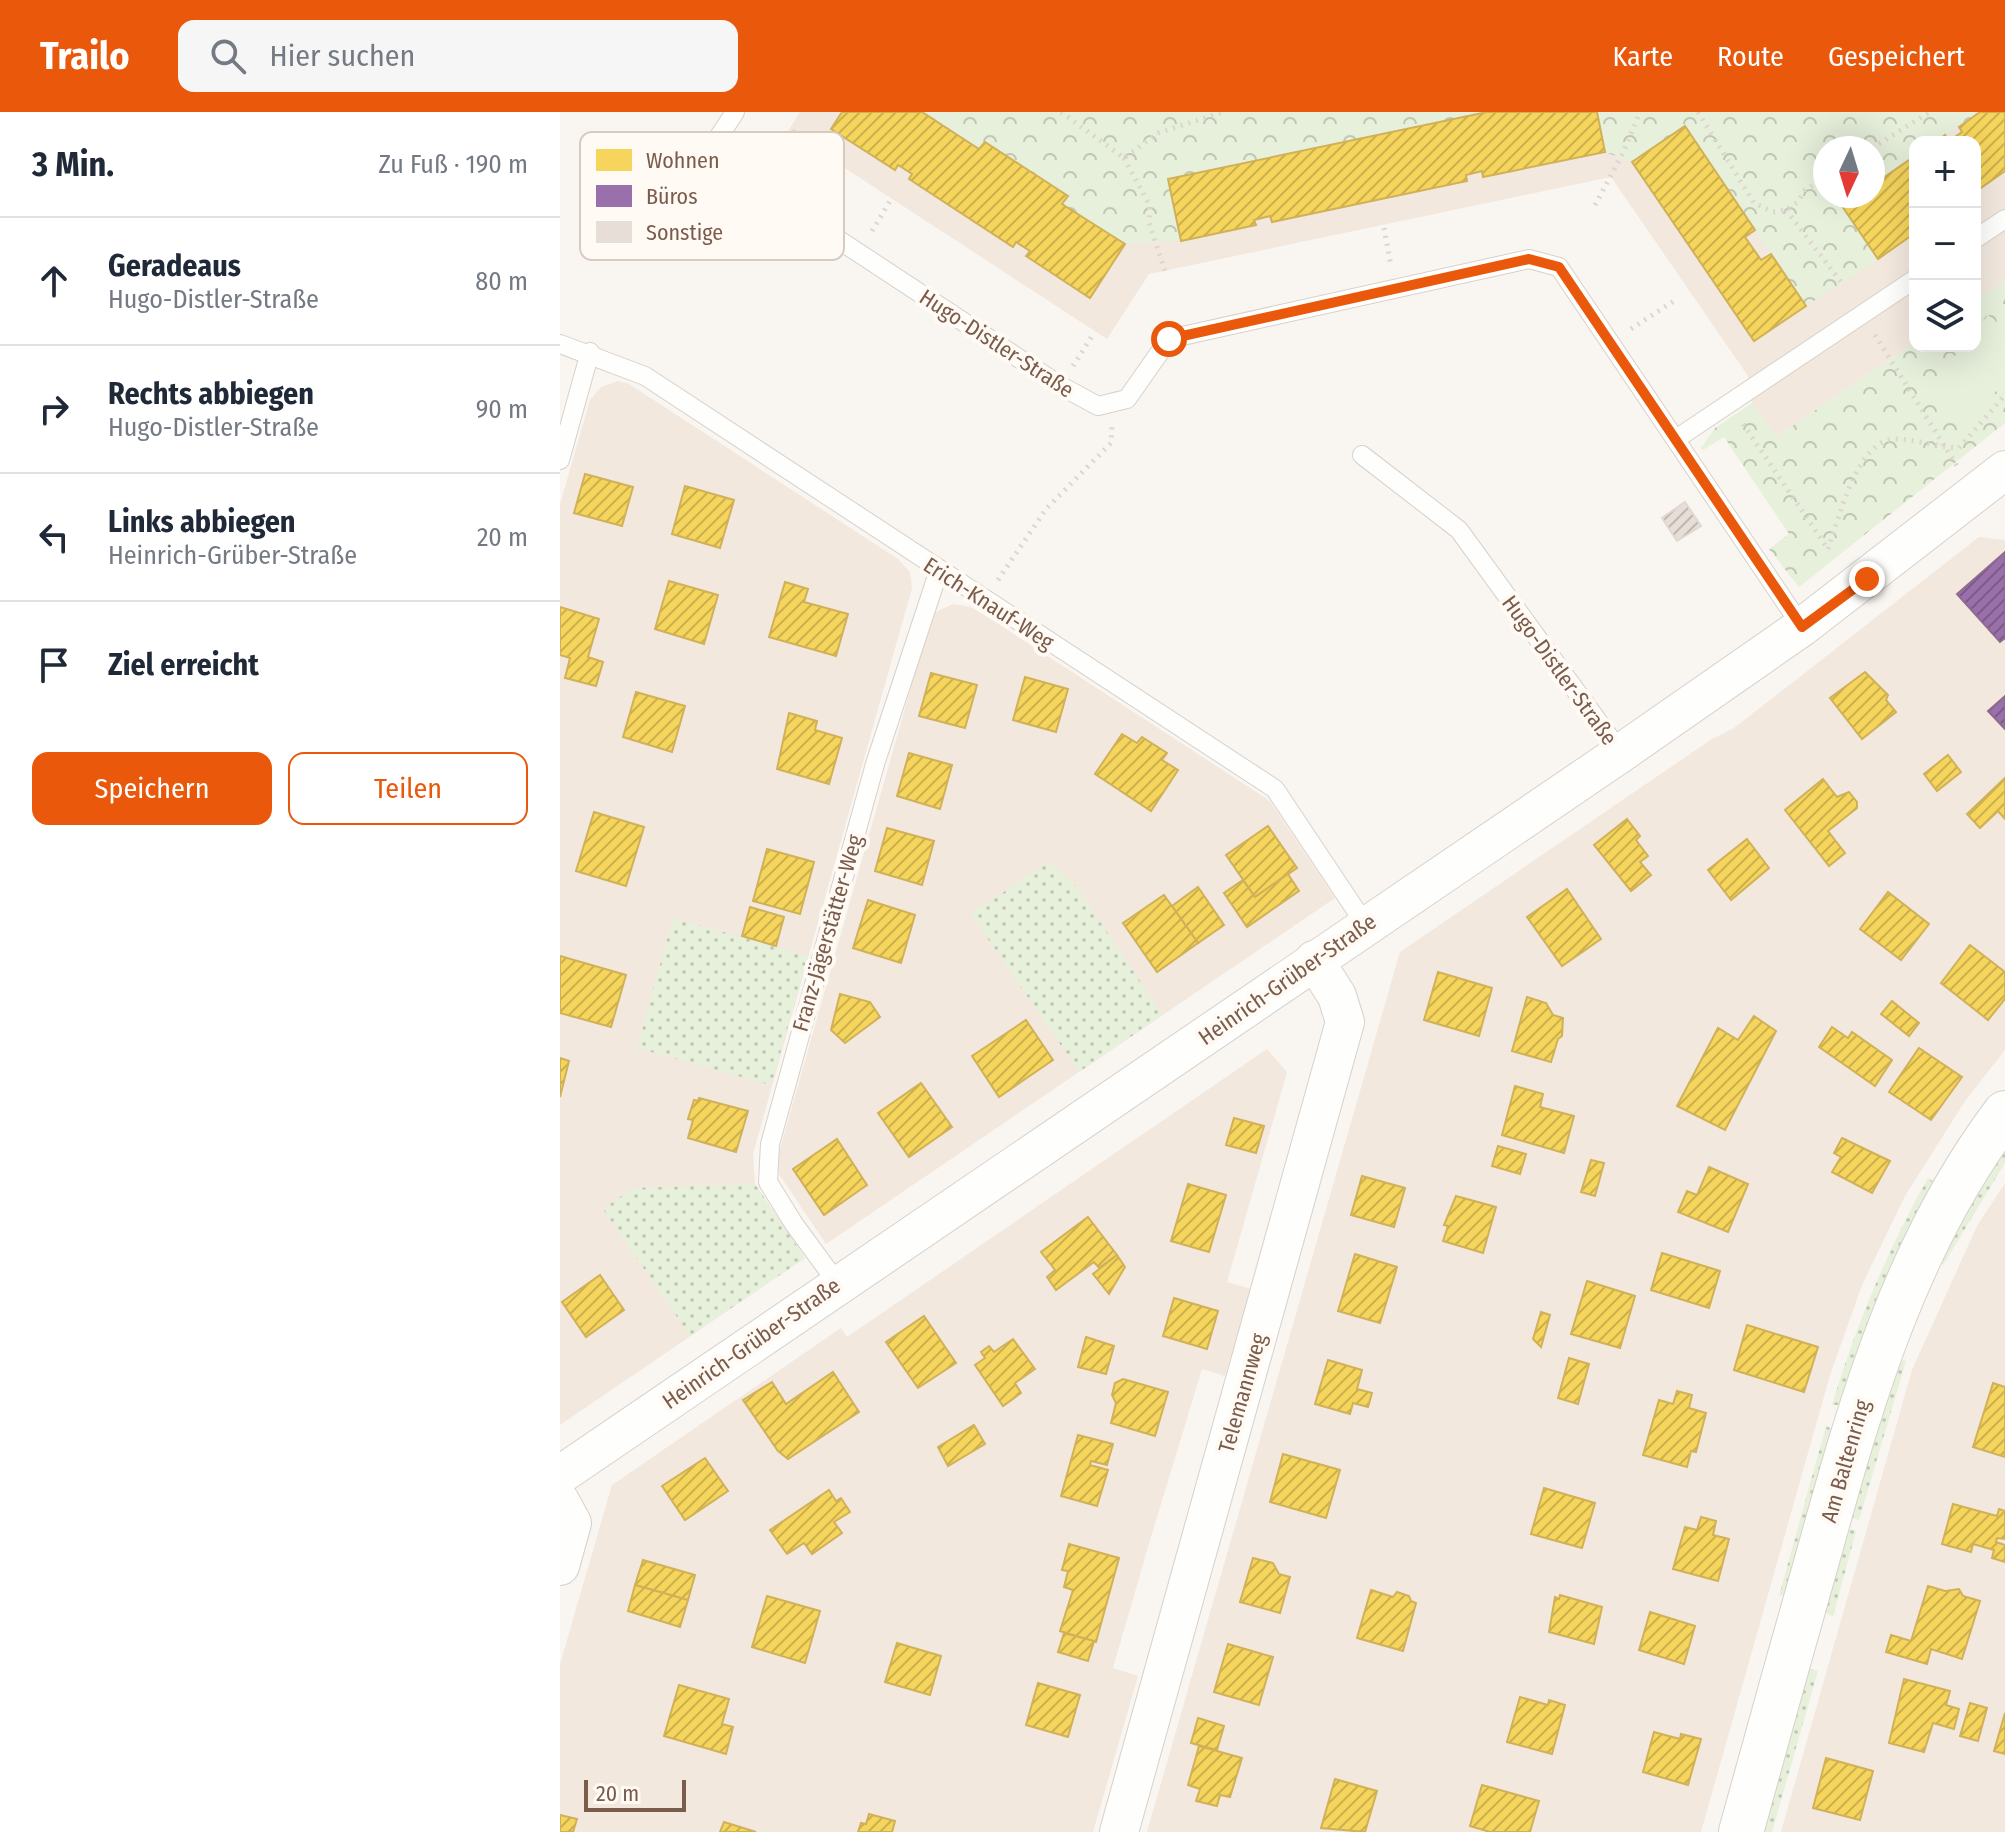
<!DOCTYPE html>
<html lang="de">
<head>
<meta charset="utf-8">
<style>
  body { margin:0; font-family:"Fira Sans Condensed",sans-serif; background:#f6f6f7; color:#1f2937 }
  .controls { position:absolute; right:24px; top:24px; display:grid; overflow:hidden; border-radius:16px; box-shadow:0 8px 32px #0002 }
  .controls button { width:72px; height:72px; display:grid; place-items:center; padding:0; border:0; border-bottom:2px solid #e0e1e3; background:#fff; color:#1f2937; font:40px sans-serif }
  .compass { position:absolute; left:1253px; top:24px; width:72px; height:72px; border-radius:50%; background:#fff; box-shadow:0 8px 32px #0002; rotate:184deg }
  .scale { position:absolute; left:24px; bottom:20px; width:102px; box-sizing:border-box; padding-left:8px; border:4px solid #7a5c4d; border-top:0; font-size:22px; line-height:28px; white-space:nowrap; color:#7a5c4d; -webkit-text-stroke:6px #fffaf3; paint-order:stroke }
  .stop { position:absolute; width:24px; height:24px; margin:-18px; border:6px solid #ea580c; border-radius:50%; background:#fff }
  .stop.end { background:#ea580c; border-color:#fff; box-shadow:0 2px 8px #0008 }
  .list { margin:0; padding:0; list-style:none }
  h2 { display:flex; justify-content:space-between; align-items:center; height:104px; margin:0; padding:0 32px; font-size:34px }
  h2 small { font-size:26px; font-weight:400; color:#747a83 }
  .list li { display:grid; grid-template-columns:52px 1fr auto; gap:24px; align-items:center; box-sizing:border-box; height:128px; padding:0 32px; border-top:2px solid #e0e1e3 }
  .list b { display:block; font-size:30px; white-space:nowrap }
  .list p { margin:0; font-size:26px; white-space:nowrap; color:#747a83 }
  .list em { font-size:26px; font-style:normal; color:#747a83 }
  .actions { display:flex; gap:16px; padding:24px 32px }
  .actions a { flex:1; padding:18px 0; border:2px solid #ea580c; border-radius:16px; text-align:center; font-size:28px; color:#ea580c }
  .actions .main { background:#ea580c; color:#fff }
  .icon { flex:none; width:44px; height:44px; fill:none; stroke:currentColor; stroke-width:2; stroke-linecap:round; stroke-linejoin:round }
  .map { position:relative; flex:none; width:1445px; height:1720px; overflow:hidden }
  header { display:flex; align-items:center; gap:48px; box-sizing:border-box; height:112px; padding:0 40px; background:#ea580c; color:#fff }
  header strong { font-size:38px }
  nav { display:flex; gap:44px; margin-inline-start:auto; font-size:28px }
  .search { width:560px; height:72px; background:#f6f6f7; display:flex; align-items:center; gap:20px; box-sizing:border-box; padding:0 28px; border-radius:16px; color:#747a83; font-size:30px }
  main { display:flex }
  aside { flex:1; background:#fff }
  .map>svg:first-child { display:block }
  .residential { fill:#f2e8de; fill-rule:evenodd }
  .grass { fill:url(#grass-dots) }
  .forest { fill:url(#forest-crowns) }
  .pitch { fill:#e7f0db }
  .homes { fill:url(#homes-hatch); stroke:#d1b158; stroke-width:2 }
  .offices { fill:url(#offices-hatch); stroke:#906a8f; stroke-width:2 }
  .building { fill:url(#building-hatch); stroke:#e2d8d2; stroke-width:2 }
  .lines { fill:none; stroke-linecap:round; stroke-linejoin:round }
  .service-casing { stroke:#d7d1cb; stroke-width:20 }
  .minor-casing { stroke:#d7d1cb; stroke-width:40 }
  .tertiary-casing { stroke:#d7d1cb; stroke-width:46 }
  .path { stroke:#dcd5d0; stroke-width:5; stroke-dasharray:2 6; stroke-linecap:butt }
  .service { stroke:#fefefd; stroke-width:18 }
  .minor { stroke:#fefefd; stroke-width:38 }
  .tertiary { stroke:#fefefd; stroke-width:44 }
  .route { stroke:#ea580c; stroke-width:10 }
  .labels { text-anchor:middle; stroke-width:8; stroke-linejoin:round; paint-order:stroke }
  .street-label { font-size:22px; fill:#7a5c4d; stroke:#fffaf3 }
  .key { fill:#fffaf3; stroke:#d7cbc1; stroke-width:2 }
  .key-label { font-size:22px; fill:#7a5c4d }
</style>
</head>
<body>
<header>
<strong>Trailo</strong>
<div class="search"><svg class="icon" aria-label="search" viewBox="0 0 24 24"><circle cx="10" cy="10" r="6"/><path d="M15 15l6 6"/></svg>Hier suchen</div>
<nav><a>Karte</a><a>Route</a><a>Gespeichert</a></nav>
</header>
<main>
<aside>
<h2>3 Min.<small>Zu Fuß · 190 m</small></h2>
<ul class="list">
<li><svg class="icon" aria-label="ahead" viewBox="0 0 24 24"><path d="M12 20V5M6 11l6-6 6 6"/></svg><div><b>Geradeaus</b><p>Hugo-Distler-Straße</p></div><em>80 m</em></li>
<li><svg class="icon" aria-label="right" viewBox="0 0 24 24"><path d="M7 20v-9h11M14 6l5 5-5 5"/></svg><div><b>Rechts abbiegen</b><p>Hugo-Distler-Straße</p></div><em>90 m</em></li>
<li><svg class="icon" aria-label="left" viewBox="0 0 24 24"><path d="M17 20v-9H6M10 6l-5 5 5 5"/></svg><div><b>Links abbiegen</b><p>Heinrich-Grüber-Straße</p></div><em>20 m</em></li>
<li><svg class="icon" aria-label="arrive" viewBox="0 0 24 24"><path d="M6 21V4h12l-3 4 3 4H6"/></svg><div><b>Ziel erreicht</b></div></li>
</ul>
<div class="actions"><a class="main">Speichern</a><a>Teilen</a></div>
</aside>
<div class="map">
<svg width="1445" height="1720" viewBox="0 0 1445 1720">
  <defs>
    <pattern id="grass-dots" width="8" height="8" patternUnits="userSpaceOnUse" patternTransform="scale(2)"><rect width="8" height="8" fill="#e7f0db"/><path d="M2 2h.1M6 6h.1" fill="none" stroke="#c0c6b4" stroke-width="1.8" stroke-linecap="round"/></pattern>
    <pattern id="forest-crowns" width="20" height="18" patternUnits="userSpaceOnUse" patternTransform="scale(2)"><rect width="20" height="18" fill="#e7f0db"/><path d="M2 6a3 3 0 1 1 6 0M12 15a3 3 0 1 1 6 0" fill="none" stroke="#c0c6b4"/></pattern>
    <pattern id="homes-hatch" width="6" height="6" patternUnits="userSpaceOnUse" patternTransform="scale(2)"><rect width="6" height="6" fill="#f6d55c"/><path d="M-1 1l2-2M0 6l6-6M5 7l2-2" fill="none" stroke="#ccb04e"/></pattern>
    <pattern id="offices-hatch" width="6" height="6" patternUnits="userSpaceOnUse" patternTransform="scale(2)"><rect width="6" height="6" fill="#9970ab"/><path d="M-1 1l2-2M0 6l6-6M5 7l2-2" fill="none" stroke="#7c5b86"/></pattern>
    <pattern id="building-hatch" width="6" height="6" patternUnits="userSpaceOnUse" patternTransform="scale(2)"><rect width="6" height="6" fill="#e6ded7"/><path d="M-1 1l2-2M0 6l6-6M5 7l2-2" fill="none" stroke="#bfb7b1"/></pattern>
  </defs>
  <rect width="100%" height="100%" fill="#f9f5f0"/>
  <g class="residential">
    <path d="M240 0H1445V169L1415 189V30H1355V230L1216 325 1192 291 1188 264 1051 65 589 162 547 227 228 19ZM1265 36H1313V84H1265Z"/>
    <path d="M58 269 69 272 338 447 350 460 352 476 193 1042 195 1072 245 1146 0 1313V392L30 288 41 275Z"/>
    <path d="M1419 425 1445 428V938L1405 989 1345 1084 1302 1173 1270 1263 1141 1720H587L840 840 1152 627 1174 616Z"/>
    <path d="M393 492 411 495 437 511 710 689 775 786 266 1132 219 1062 218 1044 370 508 376 500Z"/>
    <path d="M707 937 727 960 667 1170 691 1177 665 1264 642 1257 588 1435 553 1556 578 1564 533 1720H0V1552L52 1373 281 1216 287 1225Z"/>
    <path d="M1445 1071V1720H1221L1352 1258 1417 1114Z"/>
  </g>
  <g class="grass">
    <path d="M490 749 516 774 603 903 519 960 411 802Z"/>
    <path d="M113 806 248 844 213 967 207 972 77 936Z"/>
    <path d="M1445 1027V1051L1383 1153 1376 1143Z"/>
    <path d="M1368 1066 1374 1070 1286 1293H1272C1296 1213 1327 1139 1368 1066Z"/>
    <path d="M195 1072 245 1146 130 1224 43 1097 73 1076Z"/>
    <path d="M1332 1245 1346 1249 1299 1408 1285 1404Z"/>
    <path d="M1266 1314 1278 1320 1234 1479 1219 1484Z"/>
    <path d="M1282 1415 1296 1419 1273 1505 1259 1496Z"/>
    <path d="M1243 1555 1258 1559 1212 1720H1197Z"/>
  </g>
  <g class="forest">
    <path d="M362 0H927L609 67 621 129 565 132 502 92 507 84 425 30 419 37Z"/>
    <path d="M1037 0H1419L1375 30H1355V44L1313 73V36H1265V84H1297L1282 95 1318 147 1246 194 1125 15 1072 50 1045 40Z"/>
    <path d="M1445 169V311L1239 475 1209 437 1229 422 1164 325 1143 338 1141 336 1155 316 1192 291 1216 325 1355 230V234H1415V189Z"/>
  </g>
  <path class="pitch" d="M1428 203 1440 213 1445 208V268L1412 309 1370 274 1403 234H1415V219Z"/>
  <g class="homes">
    <path d="M282 0H362L419 37 425 30 508 84 502 92 565 132 530 186 466 144 470 139 456 130 453 135 349 67 352 62 338 53 335 58 271 17Z"/>
    <path d="M927 0H1037L1045 40 923 65 922 59 906 63 907 69 712 110 710 104 694 108 696 113 621 129 608 67Z"/>
    <path d="M1420 0H1445V59L1415 80V30H1376L1385 23 1389 29 1402 20 1399 15Z"/>
    <path d="M1125 14 1195 118 1185 125 1201 148 1211 142 1246 194 1194 229 1072 50Z"/>
    <path d="M1355 44V121L1318 147 1282 94 1297 84H1313V73Z"/>
    <path d="M25 362 73 375 62 414 14 401Z"/>
    <path d="M125 374 174 388 160 436 112 422Z"/>
    <path d="M109 469 158 483 144 532 95 517Z"/>
    <path d="M225 470 248 477 244 490 288 502 276 544 209 525Z"/>
    <path d="M0 495 39 507 28 545 43 550 36 574 5 566 10 546 0 543Z"/>
    <path d="M1305 560 1328 583 1326 588 1336 600 1302 627 1270 586Z"/>
    <path d="M371 561 417 573 405 616 359 604Z"/>
    <path d="M465 565 508 577 496 620 453 608Z"/>
    <path d="M76 580 125 594 112 640 63 625Z"/>
    <path d="M229 601 257 609 255 618 282 626 269 672 217 657Z"/>
    <path d="M562 622 577 631 582 625 607 641 602 648 618 658 591 699 535 662Z"/>
    <path d="M349 641 392 653 380 697 337 684Z"/>
    <path d="M1388 643 1401 660 1377 679 1364 662Z"/>
    <path d="M1445 666V707L1438 699 1420 716 1407 702Z"/>
    <path d="M1263 667 1277 685 1289 680 1297 690V696L1268 719 1285 741 1269 754 1225 698Z"/>
    <path d="M34 700 84 715 66 774 16 759Z"/>
    <path d="M1067 707 1080 724 1076 728 1088 744 1080 750 1091 763 1071 779 1034 733Z"/>
    <path d="M708 714 737 756 695 785 666 743Z"/>
    <path d="M327 716 374 729 362 773 315 759Z"/>
    <path d="M1187 727 1209 756 1171 788 1148 758Z"/>
    <path d="M207 737 254 750 240 802 193 789Z"/>
    <path d="M728 762 739 779 687 815 664 781 683 768 695 785Z"/>
    <path d="M638 775 664 813 638 831 612 794Z"/>
    <path d="M1007 777 1041 827 1002 854 967 805Z"/>
    <path d="M1328 780 1369 812 1341 848 1300 817Z"/>
    <path d="M604 783 638 831 597 860 563 811Z"/>
    <path d="M308 788 355 803 341 851 293 836Z"/>
    <path d="M190 795 224 805 216 834 182 824Z"/>
    <path d="M1410 833 1445 860V887L1428 908 1381 871Z"/>
    <path d="M0 844 66 863 51 915 0 901Z"/>
    <path d="M878 860 932 876 919 924 864 908Z"/>
    <path d="M280 882 310 890 320 905 285 931 271 918Z"/>
    <path d="M967 885 986 891 993 903 1003 906 1002 924 998 927 991 950 952 939Z"/>
    <path d="M1332 889 1359 911 1349 924 1321 902Z"/>
    <path d="M1194 904 1216 919 1165 1018 1117 994 1158 916 1178 928Z"/>
    <path d="M466 908 493 948 439 985 412 944Z"/>
    <path d="M1272 915 1288 926 1292 920 1332 948 1315 974 1259 935Z"/>
    <path d="M1359 936 1402 965 1371 1008 1329 980Z"/>
    <path d="M0 946 9 949 0 985Z"/>
    <path d="M361 971 392 1015 349 1045 318 1001Z"/>
    <path d="M955 974 983 982 980 995 1014 1004 1004 1041 942 1023Z"/>
    <path d="M139 986 188 999 176 1040 128 1026 133 1008 128 1007 134 988 138 989Z"/>
    <path d="M674 1006 704 1014 696 1041 666 1033Z"/>
    <path d="M1282 1026 1330 1049 1312 1081 1272 1060 1281 1045 1274 1041Z"/>
    <path d="M277 1027 307 1073 264 1103 233 1057Z"/>
    <path d="M938 1034 966 1042 960 1062 932 1054Z"/>
    <path d="M1031 1048 1044 1051 1035 1084 1021 1080Z"/>
    <path d="M1149 1055 1188 1072 1168 1120 1118 1100 1127 1079 1137 1083Z"/>
    <path d="M802 1064 845 1076 834 1115 791 1103Z"/>
    <path d="M628 1072 666 1083 649 1140 611 1129Z"/>
    <path d="M896 1084 936 1095 923 1141 883 1129 888 1114 884 1113Z"/>
    <path d="M528 1105 557 1143 539 1156 534 1150 496 1178 487 1165 495 1158 481 1140Z"/>
    <path d="M1102 1141 1160 1159 1149 1196 1091 1178Z"/>
    <path d="M795 1142 837 1155 820 1211 778 1199Z"/>
    <path d="M557 1143 565 1155 549 1182 533 1162Z"/>
    <path d="M40 1163 64 1198 26 1225 2 1190Z"/>
    <path d="M1027 1169 1075 1184 1060 1236 1011 1222Z"/>
    <path d="M614 1186 658 1199 647 1237 603 1224Z"/>
    <path d="M981 1200 990 1203 981 1235 973 1227Z"/>
    <path d="M364 1204 396 1251 358 1276 326 1230Z"/>
    <path d="M1187 1213 1258 1235 1244 1280 1174 1258Z"/>
    <path d="M526 1225 554 1234 546 1262 518 1255Z"/>
    <path d="M453 1227 475 1257 455 1271 461 1281 443 1294 415 1253 425 1246 421 1240 429 1234 434 1240Z"/>
    <path d="M1009 1246 1029 1252 1018 1292 998 1286Z"/>
    <path d="M768 1248 802 1258 797 1277 812 1281 808 1295 793 1291 790 1302 755 1292Z"/>
    <path d="M273 1260 299 1300 228 1347 218 1339 183 1288 212 1270 226 1292Z"/>
    <path d="M563 1267 608 1280 595 1324 551 1311 556 1291 552 1283 555 1271Z"/>
    <path d="M1433 1271 1445 1275V1345L1413 1335Z"/>
    <path d="M1117 1279 1132 1283 1129 1296 1146 1301 1136 1340 1131 1339 1127 1355 1083 1343 1099 1288 1113 1292Z"/>
    <path d="M414 1313 425 1332 388 1354 378 1335Z"/>
    <path d="M518 1323 553 1332 547 1353 531 1349 530 1353 548 1358 537 1394 501 1384Z"/>
    <path d="M723 1342 780 1358 766 1406 710 1390Z"/>
    <path d="M145 1346 168 1379 125 1408 102 1374Z"/>
    <path d="M984 1376 1035 1391 1022 1436 971 1422Z"/>
    <path d="M269 1378 276 1389 281 1386 290 1400 274 1410 282 1421 252 1442 244 1431 227 1442 210 1418Z"/>
    <path d="M1393 1392 1437 1404 1439 1397 1445 1399V1427L1437 1426 1436 1430 1445 1433V1450L1432 1446 1434 1438 1413 1432 1411 1440 1382 1432Z"/>
    <path d="M1141 1405 1156 1409 1153 1423 1169 1427 1158 1469 1113 1457 1125 1415 1137 1418Z"/>
    <path d="M509 1432 559 1446 536 1530 500 1519 513 1478 504 1475 508 1459 502 1458Z"/>
    <path d="M693 1446 713 1451 719 1462 730 1465 720 1501 680 1490Z"/>
    <path d="M83 1448 135 1463 128 1488 75 1473Z"/>
    <path d="M75 1473 128 1488 120 1515 68 1499Z"/>
    <path d="M1368 1474 1385 1479 1399 1477 1403 1484 1420 1489 1402 1547 1371 1537 1367 1552 1326 1540 1331 1523 1351 1529Z"/>
    <path d="M811 1478 833 1485 837 1480 849 1484 851 1489 856 1491 843 1539 797 1526Z"/>
    <path d="M1000 1483 1042 1495 1034 1532 989 1520 995 1485 999 1487Z"/>
    <path d="M207 1484 260 1499 245 1551 192 1535Z"/>
    <path d="M1090 1500 1135 1514 1124 1552 1079 1538Z"/>
    <path d="M504 1521 534 1529 528 1549 498 1540Z"/>
    <path d="M337 1531 381 1544 370 1583 325 1570Z"/>
    <path d="M668 1532 713 1545 699 1593 654 1580Z"/>
    <path d="M1344 1567 1390 1579 1386 1593 1399 1597 1394 1617 1373 1611 1364 1640 1329 1631Z"/>
    <path d="M478 1571 520 1583 508 1625 466 1613Z"/>
    <path d="M119 1573 169 1587 162 1612 173 1615 166 1642 104 1624Z"/>
    <path d="M960 1585 988 1593 989 1588 1005 1593 992 1642 947 1630Z"/>
    <path d="M1410 1591 1427 1596 1418 1629 1400 1624Z"/>
    <path d="M1445 1601V1642L1434 1639Z"/>
    <path d="M638 1606 664 1614 657 1638 631 1631Z"/>
    <path d="M1094 1620 1120 1627 1121 1622 1141 1627 1128 1673 1083 1660Z"/>
    <path d="M639 1634 682 1646 670 1685 660 1683 657 1694 636 1689 640 1677 628 1673Z"/>
    <path d="M1266 1646 1313 1659 1300 1708 1253 1696Z"/>
    <path d="M775 1667 817 1679 805 1720 761 1716Z"/>
    <path d="M922 1673 979 1689 970 1720H930L910 1714Z"/>
    <path d="M309 1702 335 1709 332 1720H298L301 1711 306 1712Z"/>
    <path d="M0 1703 17 1707 13 1720H0Z"/>
    <path d="M164 1710 196 1720H160Z"/>
  </g>
  <g class="offices">
    <path d="M1445 440V526L1440 530 1397 482Z"/>
    <path d="M1445 584V617L1428 599Z"/>
  </g>
  <path class="building" d="M1125 390 1141 414 1117 429 1102 406Z"/>
  <g class="lines">
    <defs>
      <g id="service">
        <path d="M175 0 158 26 165 53 501 274 538 294 567 287 609 227 969 147 999 155 1242 515"/>
        <path d="M1415 127 1445 107"/>
        <path d="M0 232 85 264 715 677 805 812"/>
        <path d="M1116 327 1355 167"/>
        <path d="M802 343 899 418 1061 641"/>
        <path d="M0 348 30 240"/>
        <path d="M278 1172 234 1112 208 1070 210 1032 315 652 379 458"/>
      </g>
      <g id="minor">
        <path d="M0 1363 1061 641 1242 515 1445 358"/>
        <path d="M0 1389 12 1411 0 1454"/>
        <path d="M559 1720 785 910 777 884 754 848"/>
      </g>
      <path id="tertiary" d="M1181 1720C1207 1625 1234 1529 1261 1434 1303 1282 1348 1129 1445 1001"/>
    </defs>
    <use href="#service" class="service-casing"/>
    <use href="#minor" class="minor-casing"/>
    <use href="#tertiary" class="tertiary-casing"/>
    <g class="path">
      <path d="M501 0 564 46 598 21 663 0"/>
      <path d="M1138 0 1194 91 1213 100 1226 98 1238 90 1245 78 1265 66"/>
      <path d="M1312 36 1370 0"/>
      <path d="M564 46 590 94 589 111 606 162"/>
      <path d="M212 53 236 17"/>
      <path d="M1035 93 1063 41 1080 0"/>
      <path d="M1226 98 1281 170"/>
      <path d="M824 116 831 154"/>
      <path d="M312 119 330 89"/>
      <path d="M1071 217 1114 189"/>
      <path d="M1315 223 1397 354"/>
      <path d="M513 254 534 221"/>
      <path d="M1183 312 1268 437"/>
      <path d="M1268 437C1279 408 1297 325 1337 327 1358 328 1378 335 1399 336L1445 283"/>
      <path d="M438 468 486 397 551 331 552 315"/>
    </g>
    <use href="#service" class="service"/>
    <use href="#minor" class="minor"/>
    <use href="#tertiary" class="tertiary"/>
  </g>
  <g class="lines">
    <path class="route" d="M609 227 969 147 999 155 1242 515 1307 467"/>
  </g>
  <g class="labels">
    <g class="street-label">
      <text transform="translate(437 231) rotate(33)" y="8">Hugo-Distler-Straße</text>
      <text transform="translate(429 491) rotate(33)" y="8">Erich-Knauf-Weg</text>
      <text transform="translate(1000 558) rotate(54)" y="8">Hugo-Distler-Straße</text>
      <text transform="translate(267 821) rotate(-74)" y="8">Franz-Jägerstätter-Weg</text>
      <text transform="translate(727 867) rotate(-35)" y="8">Heinrich-Grüber-Straße</text>
      <text transform="translate(191 1231) rotate(-35)" y="8">Heinrich-Grüber-Straße</text>
      <text transform="translate(682 1281) rotate(-74)" y="8">Telemannweg</text>
      <text transform="translate(1285 1349) rotate(-74)" y="8">Am Baltenring</text>
    </g>
  </g>
  <rect x="20" y="20" width="264" height="128" rx="12" class="key"/>
  <rect x="36" y="37" width="36" height="22" fill="#f6d55c"/>
  <rect x="36" y="73" width="36" height="22" fill="#9970ab"/>
  <rect x="36" y="109" width="36" height="22" fill="#e6ded7"/>
  <g class="key-label">
    <text x="86" y="56">Wohnen</text>
    <text x="86" y="92">Büros</text>
    <text x="86" y="128">Sonstige</text>
  </g>
</svg>
<div class="controls">
<button>+</button>
<button>−</button>
<button><svg class="icon" aria-label="layers" viewBox="0 0 24 24"><path d="M12 4l9 5-9 5-9-5zM3 14l9 5 9-5"/></svg></button>
</div>
<svg class="compass" viewBox="-18 -18 36 36"><path d="M0-13l5 13h-10z" fill="#e53935"/><path d="M0 13l5-13h-10z" fill="#747a83"/></svg>
<div class="scale">20 m</div>
<div class="stop" style="left:609px;top:227px"></div>
<div class="stop end" style="left:1307px;top:467px"></div>
</div>
</main>
</body>
</html>
